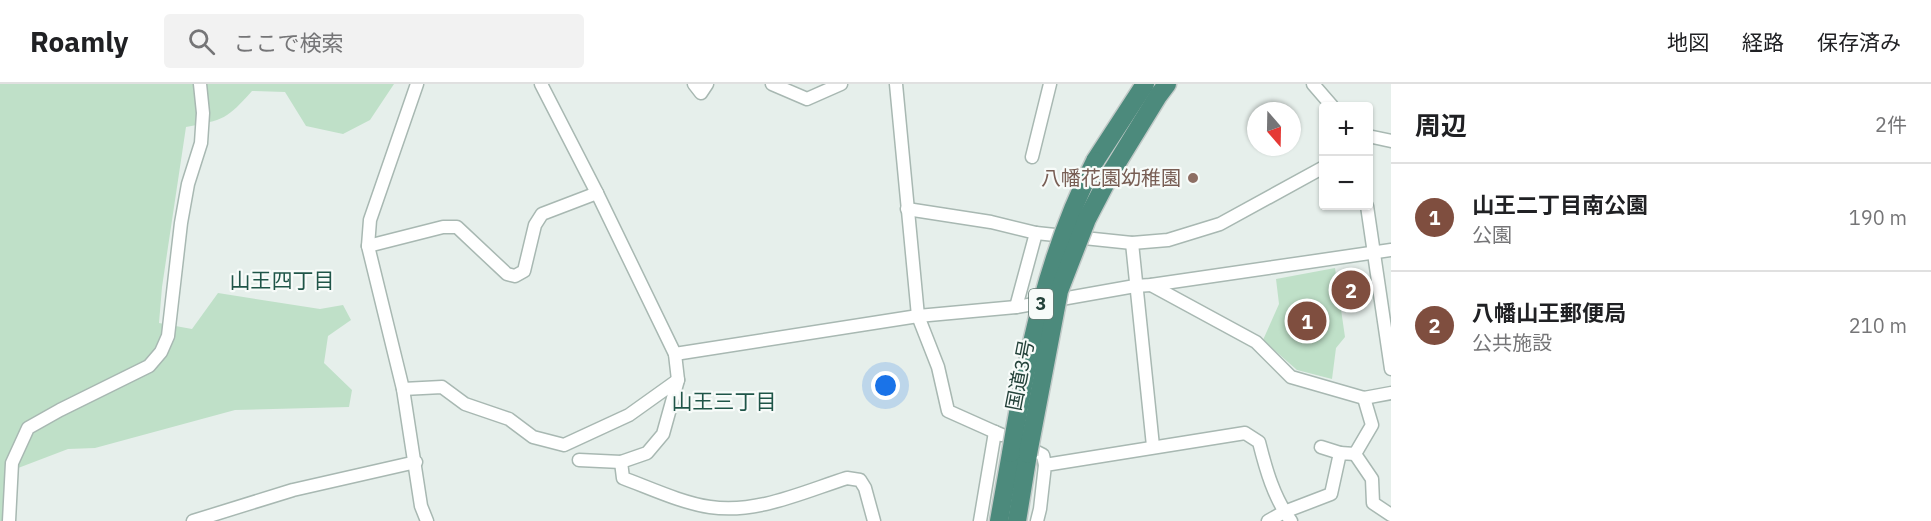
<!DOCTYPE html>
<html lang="ja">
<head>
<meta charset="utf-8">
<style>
  body { margin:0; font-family:"IBM Plex Sans","Noto Sans JP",sans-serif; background:#f2f2f2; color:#202124 }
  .controls { position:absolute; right:18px; top:18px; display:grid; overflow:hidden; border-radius:6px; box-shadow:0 2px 4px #0004 }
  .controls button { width:54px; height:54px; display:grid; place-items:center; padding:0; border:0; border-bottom:2px solid #e0e0e0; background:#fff; color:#202124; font:30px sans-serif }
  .compass { position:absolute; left:1247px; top:18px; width:54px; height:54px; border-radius:50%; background:#fff; box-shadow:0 2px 4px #0004; rotate:160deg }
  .you { position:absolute; left:886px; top:302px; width:21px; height:21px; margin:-15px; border:4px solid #fff; border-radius:50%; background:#1a73e8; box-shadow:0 0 0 9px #1a73e833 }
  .badge { display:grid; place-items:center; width:39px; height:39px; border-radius:50%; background:#7f4e3f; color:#fff; font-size:20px; font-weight:700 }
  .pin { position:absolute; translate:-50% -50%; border:3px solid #fff; box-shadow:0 2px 6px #0006 }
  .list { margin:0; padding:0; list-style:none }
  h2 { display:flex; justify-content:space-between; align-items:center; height:78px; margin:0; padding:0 24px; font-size:26px }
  h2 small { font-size:20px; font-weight:400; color:#757577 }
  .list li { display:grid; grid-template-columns:39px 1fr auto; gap:18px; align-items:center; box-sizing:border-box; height:108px; padding:0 24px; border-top:2px solid #e0e0e0 }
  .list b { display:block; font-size:22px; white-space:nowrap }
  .list p { margin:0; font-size:20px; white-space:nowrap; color:#757577 }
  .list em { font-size:20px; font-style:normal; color:#757577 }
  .icon { flex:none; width:33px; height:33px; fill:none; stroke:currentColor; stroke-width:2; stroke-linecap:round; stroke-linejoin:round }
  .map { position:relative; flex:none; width:1391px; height:437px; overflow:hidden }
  header { display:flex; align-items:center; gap:36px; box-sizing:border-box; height:84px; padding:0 30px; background:#fff; border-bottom:2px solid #e0e0e0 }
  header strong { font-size:28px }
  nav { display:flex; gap:33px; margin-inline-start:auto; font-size:21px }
  .search { width:420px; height:54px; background:#f2f2f2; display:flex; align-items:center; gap:15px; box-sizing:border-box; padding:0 21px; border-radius:6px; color:#757577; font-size:22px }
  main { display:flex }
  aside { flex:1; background:#fff }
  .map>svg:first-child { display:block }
  .green { fill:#bfe0c8 }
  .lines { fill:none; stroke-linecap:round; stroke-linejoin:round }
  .minor-casing { stroke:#a8b8b2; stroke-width:15 }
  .trunk-casing { stroke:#c2cac8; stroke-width:21 }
  .minor { stroke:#fff; stroke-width:12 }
  .trunk { stroke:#4c8a7c; stroke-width:18 }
  .trunk-bridge-casing { stroke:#c2cac8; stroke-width:21; stroke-linecap:butt }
  .trunk-bridge { stroke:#4c8a7c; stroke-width:18 }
  .education-dot { fill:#8d6e63; stroke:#f7fbf9; stroke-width:2 }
  .labels { text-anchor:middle; stroke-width:4.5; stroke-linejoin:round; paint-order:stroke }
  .shield { fill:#f7fbf9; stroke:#637a73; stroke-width:1.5 }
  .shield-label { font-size:18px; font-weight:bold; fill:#24423a }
  .education-label { font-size:20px; fill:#785e54; stroke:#f7fbf9; text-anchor:end }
  .street-label { font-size:20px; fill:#24423a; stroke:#f7fbf9 }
  .neighbourhood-label { font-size:21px; fill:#1f5548; stroke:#f7fbf9 }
</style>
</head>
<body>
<header>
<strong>Roamly</strong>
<div class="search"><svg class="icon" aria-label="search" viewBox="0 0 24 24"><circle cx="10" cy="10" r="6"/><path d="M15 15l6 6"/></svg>ここで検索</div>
<nav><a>地図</a><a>経路</a><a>保存済み</a></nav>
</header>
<main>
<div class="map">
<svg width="1391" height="437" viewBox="0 0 1391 437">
  <rect width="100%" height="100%" fill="#e6efeb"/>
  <g class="green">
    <path d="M0 0H394L370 36 343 50 306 42 285 8 252 7C227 35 224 36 186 43L162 203 159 239 192 245 218 209 320 225 343 221 351 236 328 252 324 279 352 306 349 323 235 326 95 364 68 365 5 389 12 437H0Z"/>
    <path d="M1335 184 1345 253 1336 264 1332 295 1297 286 1263 256 1279 220 1276 195Z"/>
  </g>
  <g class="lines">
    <defs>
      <g id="minor">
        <path d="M417 0 370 136 368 162 403 305 421 422 427 437"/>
        <path d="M541 0 597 109 675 270 678 296 663 350 647 369 621 378 623 394C650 404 682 419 710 423 757 430 803 408 847 394L860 396 865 404 874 437"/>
        <path d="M694 0 701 9 707 0"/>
        <path d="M772 0 807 15 841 0"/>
        <path d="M896 0 918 232 938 283 948 327 995 348"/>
        <path d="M1313 0 1332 22"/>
        <path d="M1368 52 1391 57"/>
        <path d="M1032 73 1050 0"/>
        <path d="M1367 122 1391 285"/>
        <path d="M907 125 991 138 1036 149 1132 159 1168 156 1220 140 1324 83"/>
        <path d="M1132 159 1153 362"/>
        <path d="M368 162 443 143H457L507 190 515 192 524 187 535 141 542 130 597 109"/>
        <path d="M1151 201 1256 258 1291 293 1364 314 1391 309"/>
        <path d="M1016 223 1036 149"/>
        <path d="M675 270 918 232 1016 223 1135 202 1151 201 1391 166"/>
        <path d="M403 305 442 303 465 320 509 335 533 353 564 361 629 331 678 296"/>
        <path d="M1023 361 1043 371 1045 381"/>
        <path d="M1321 363 1340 369"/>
        <path d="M1355 370 1372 395 1373 419 1391 431"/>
        <path d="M579 376 621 378"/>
        <path d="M9 437 12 379 28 344 60 326 149 282 161 268 168 252 181 139 188 100 201 59 203 29 200 0"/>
        <path d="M193 437 293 406 416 378"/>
        <path d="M980 437 995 348 1002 351"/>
        <path d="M1037 437 1040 425 1045 381 1245 349 1259 358C1266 386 1274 414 1291 437"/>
        <path d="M1268 437 1284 428 1331 410 1340 369 1355 370 1372 341 1364 314"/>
      </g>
      <g id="trunk">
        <path d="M1095 77 1145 0"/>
        <path d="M1112 87 1158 12 1167 0"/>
        <path d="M999 437 1011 369"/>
        <path d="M1017 437 1028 370"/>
      </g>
    </defs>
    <use href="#minor" class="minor-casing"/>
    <use href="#trunk" class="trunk-casing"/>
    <use href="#minor" class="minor"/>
    <use href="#trunk" class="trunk"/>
    <defs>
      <g id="trunk-bridge">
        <path d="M1011 369C1028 267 1047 171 1095 77"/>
        <path d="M1028 370 1059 207 1087 135 1112 87"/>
      </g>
    </defs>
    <use href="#trunk-bridge" class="trunk-bridge-casing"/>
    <use href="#trunk-bridge" class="trunk-bridge"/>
  </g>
  <circle class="education-dot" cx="1193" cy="94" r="6"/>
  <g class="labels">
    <rect class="shield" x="1029" y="205" width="24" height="30" rx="4.5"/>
    <g class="shield-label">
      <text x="1041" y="226">3</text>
    </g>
    <g class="education-label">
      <text x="1181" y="101">八幡花園幼稚園</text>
    </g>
    <g class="street-label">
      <text transform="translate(1020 291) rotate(-79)" y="7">国道3号</text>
    </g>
    <g class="neighbourhood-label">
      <text x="282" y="204">山王四丁目</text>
      <text x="724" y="325">山王三丁目</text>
    </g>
  </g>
</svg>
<div class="controls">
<button>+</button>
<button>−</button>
</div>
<svg class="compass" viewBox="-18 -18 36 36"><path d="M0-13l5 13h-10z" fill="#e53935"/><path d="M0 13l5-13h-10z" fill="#757577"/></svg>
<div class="you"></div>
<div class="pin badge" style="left:1307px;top:237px">1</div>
<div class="pin badge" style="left:1351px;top:206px">2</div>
</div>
<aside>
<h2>周辺<small>2件</small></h2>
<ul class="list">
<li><span class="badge">1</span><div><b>山王二丁目南公園</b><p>公園</p></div><em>190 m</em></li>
<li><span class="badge">2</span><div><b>八幡山王郵便局</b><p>公共施設</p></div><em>210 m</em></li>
</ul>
</aside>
</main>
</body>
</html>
